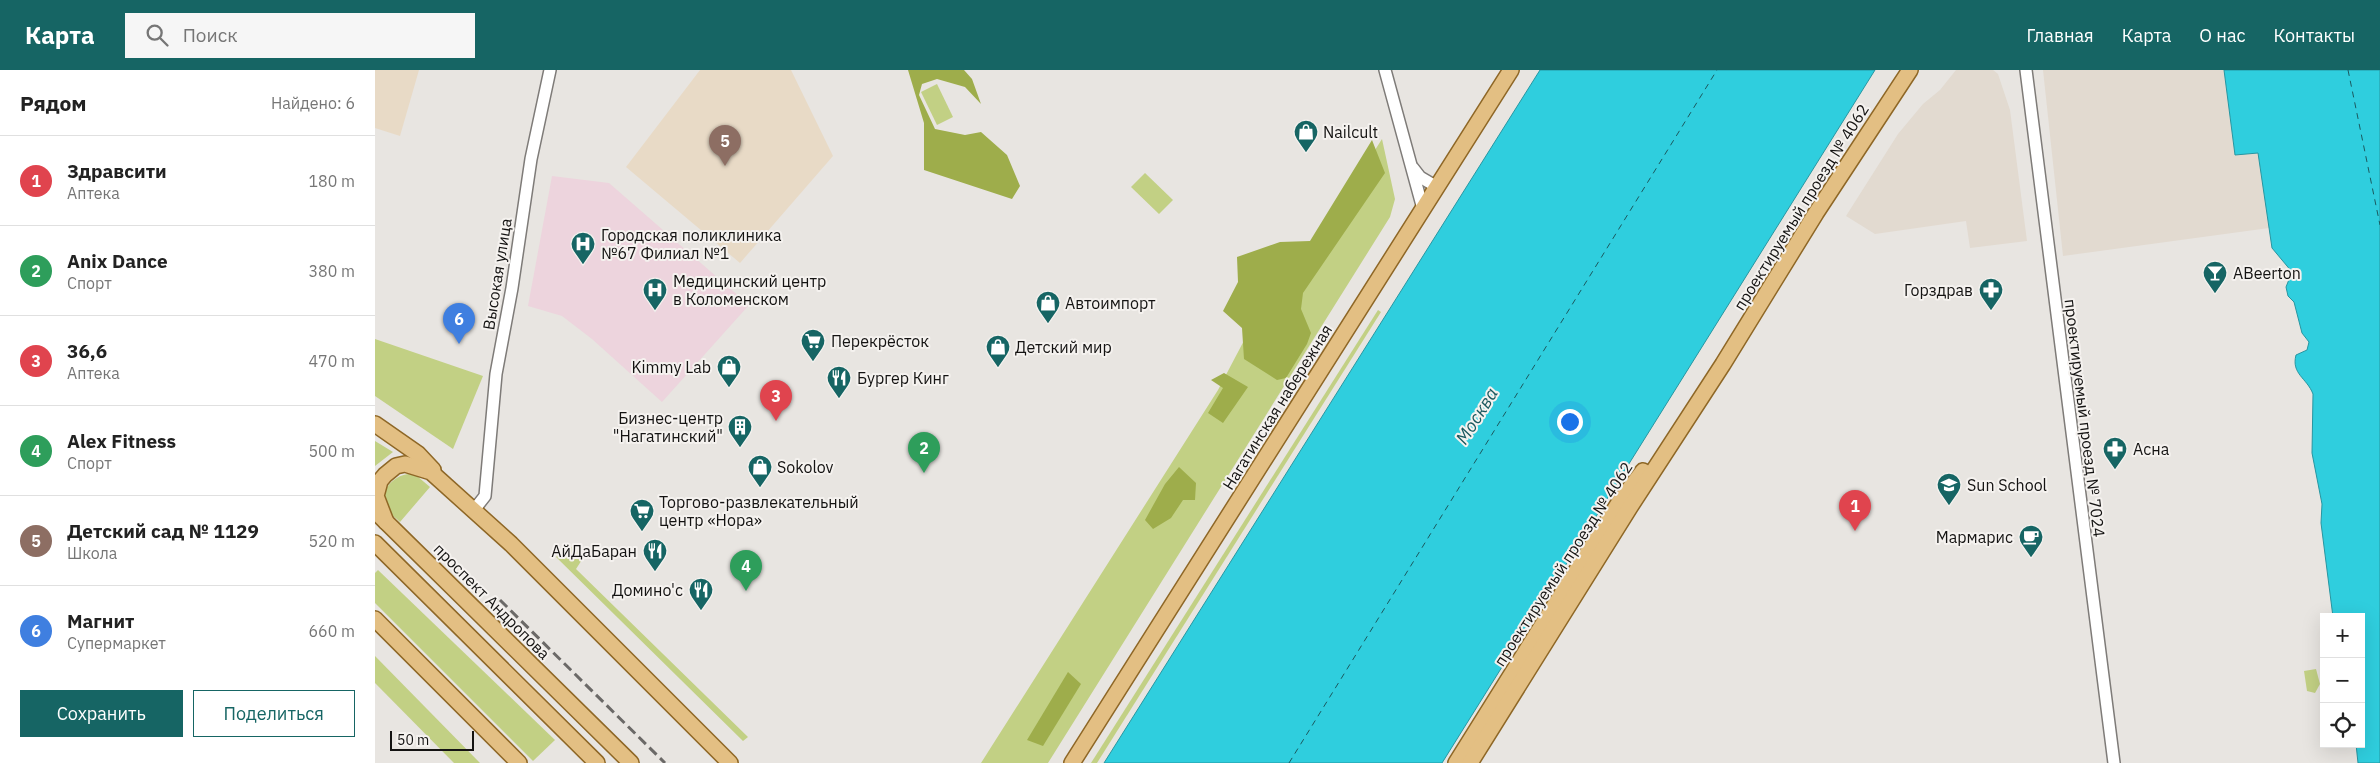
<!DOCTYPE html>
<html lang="ru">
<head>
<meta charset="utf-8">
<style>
  body { margin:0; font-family:"IBM Plex Sans",sans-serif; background:#f6f6f6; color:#222 }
  .controls { position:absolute; right:15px; bottom:15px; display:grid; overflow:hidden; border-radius:0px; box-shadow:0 5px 20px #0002 }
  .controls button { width:45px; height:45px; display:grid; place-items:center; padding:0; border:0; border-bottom:1px solid #e0e0e0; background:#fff; color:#222; font:25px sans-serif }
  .scale { position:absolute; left:15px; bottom:12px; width:84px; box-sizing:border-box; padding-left:5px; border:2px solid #141312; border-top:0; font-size:14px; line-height:18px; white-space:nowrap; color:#141312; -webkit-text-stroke:4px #f5f2ef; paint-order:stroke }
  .you { position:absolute; left:1194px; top:351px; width:18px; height:18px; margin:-12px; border:4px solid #fff; border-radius:50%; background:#1a73e8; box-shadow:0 0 0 8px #1a73e833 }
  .badge { display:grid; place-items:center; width:32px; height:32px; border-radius:50%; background:#166564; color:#fff; font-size:16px; font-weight:700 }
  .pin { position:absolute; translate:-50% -41px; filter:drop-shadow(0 1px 2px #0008) }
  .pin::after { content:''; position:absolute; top:26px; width:18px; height:15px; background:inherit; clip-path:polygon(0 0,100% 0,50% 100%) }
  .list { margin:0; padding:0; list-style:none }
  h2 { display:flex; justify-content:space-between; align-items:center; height:65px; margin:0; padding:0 20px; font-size:21px }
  h2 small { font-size:16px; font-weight:400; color:#767676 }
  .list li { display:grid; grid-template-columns:32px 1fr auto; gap:15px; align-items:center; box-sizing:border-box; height:90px; padding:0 20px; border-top:1px solid #e0e0e0 }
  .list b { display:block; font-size:19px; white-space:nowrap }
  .list p { margin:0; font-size:16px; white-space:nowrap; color:#767676 }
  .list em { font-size:16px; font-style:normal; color:#767676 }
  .actions { display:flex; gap:10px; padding:15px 20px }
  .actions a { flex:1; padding:11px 0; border:1px solid #166564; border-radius:0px; text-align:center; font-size:18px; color:#166564 }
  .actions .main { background:#166564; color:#fff }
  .icon { flex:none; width:28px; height:28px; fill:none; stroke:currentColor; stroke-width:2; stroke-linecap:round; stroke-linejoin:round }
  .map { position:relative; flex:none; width:2005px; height:693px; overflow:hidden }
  header { display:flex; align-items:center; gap:30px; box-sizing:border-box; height:70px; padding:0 25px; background:#166564; color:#fff }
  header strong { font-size:24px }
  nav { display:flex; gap:28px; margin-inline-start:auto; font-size:18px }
  .search { width:350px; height:45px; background:#f6f6f6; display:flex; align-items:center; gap:12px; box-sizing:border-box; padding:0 18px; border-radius:0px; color:#767676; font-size:19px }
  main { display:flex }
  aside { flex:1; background:#fff }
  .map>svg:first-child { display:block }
  .built { fill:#e2dad0 }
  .education { fill:#e8dac6 }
  .medical { fill:#edd4dd }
  .green { fill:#c2d084 }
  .forest { fill:#9ead4b }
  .water { fill:#2fcede; stroke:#2796a1 }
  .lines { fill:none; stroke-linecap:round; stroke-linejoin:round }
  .ferry { stroke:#1b595f; stroke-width:1; stroke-dasharray:6 5; stroke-linecap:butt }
  .minor-casing { stroke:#7e7b78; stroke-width:14 }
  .major-casing { stroke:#8e6726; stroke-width:18 }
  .minor { stroke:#fff; stroke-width:11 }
  .major { stroke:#e3bf83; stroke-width:15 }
  .rail { stroke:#6b6967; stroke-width:3; stroke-dasharray:10 5; stroke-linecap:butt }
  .labels { text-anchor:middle; stroke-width:4; stroke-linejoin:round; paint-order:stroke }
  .poi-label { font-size:16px; fill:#141312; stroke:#f5f2ef; text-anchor:start }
  .street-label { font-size:16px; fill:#141312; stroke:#f5f2ef }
  .water-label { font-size:18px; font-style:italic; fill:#1b595f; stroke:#f5f2ef }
</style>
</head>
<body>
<header>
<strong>Карта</strong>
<div class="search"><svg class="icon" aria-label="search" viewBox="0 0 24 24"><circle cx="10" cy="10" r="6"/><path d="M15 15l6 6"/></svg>Поиск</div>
<nav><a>Главная</a><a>Карта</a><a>О нас</a><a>Контакты</a></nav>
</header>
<main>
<aside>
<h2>Рядом<small>Найдено: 6</small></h2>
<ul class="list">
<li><span class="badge" style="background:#e0444e">1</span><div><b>Здравсити</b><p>Аптека</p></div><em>180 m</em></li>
<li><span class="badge" style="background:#2e9e5b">2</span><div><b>Anix Dance</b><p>Спорт</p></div><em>380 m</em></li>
<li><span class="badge" style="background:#e0444e">3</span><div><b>36,6</b><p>Аптека</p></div><em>470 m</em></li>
<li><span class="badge" style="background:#2e9e5b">4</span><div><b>Alex Fitness</b><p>Спорт</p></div><em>500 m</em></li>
<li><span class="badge" style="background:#8d6e63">5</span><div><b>Детский сад № 1129</b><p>Школа</p></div><em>520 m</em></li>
<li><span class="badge" style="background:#3f7fe0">6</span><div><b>Магнит</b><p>Супермаркет</p></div><em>660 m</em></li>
</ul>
<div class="actions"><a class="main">Сохранить</a><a>Поделиться</a></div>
</aside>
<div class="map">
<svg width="2005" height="693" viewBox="0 0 2005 693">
  <rect width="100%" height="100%" fill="#e8e5e1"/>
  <g class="built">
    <path d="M1581 0H1618L1623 4 1635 40 1652 171 1595 178 1591 151 1500 164 1471 146 1523 64 1548 34 1565 20Z"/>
    <path d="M1668 0H1849L1860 85 1883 82 1894 158 1688 186Z"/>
  </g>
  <g class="education">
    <path d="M0 0H44L25 66 0 58Z"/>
    <path d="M325 0H416L458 86 365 193 251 97Z"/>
  </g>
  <path class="medical" d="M177 106 234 113 374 235 287 332 217 269 187 246 153 236Z"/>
  <g class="green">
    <path d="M562 14 578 47 562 55 546 22Z"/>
    <path d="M1007 69 1020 129 1015 147 673 693H606L843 320 893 225 918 209Z"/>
    <path d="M770 103 798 130 784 144 756 117Z"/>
    <path d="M1003 240 1006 242 722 693H716Z"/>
    <path d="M0 269 108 306 78 379 0 326Z"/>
    <path d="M0 371 18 382 0 396Z"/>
    <path d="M34 404 42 406 55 417 25 452C21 448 14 443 11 438 3 421 19 405 34 404Z"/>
    <path d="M200 476 212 482 201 499 373 667 368 671 181 487 189 479Z"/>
    <path d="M3 500 180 670 158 691 0 533V503Z"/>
    <path d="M0 586 105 693H79L0 613Z"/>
    <path d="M1941 599 1945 614 1940 623 1932 621 1929 601Z"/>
  </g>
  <g class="forest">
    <path d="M533 0H589L597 9 606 34 590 17 562 9 547 14 544 25 560 59 590 65 606 62 632 85 645 116 637 129 549 100V53Z"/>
    <path d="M997 70 1010 103 928 223 926 239 936 263 932 274 911 308 902 310 869 289 867 258 848 241 863 212 862 187 905 172 935 171Z"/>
    <path d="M849 303 873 317 848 353 833 343 848 318 836 310Z"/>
    <path d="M804 397 821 413 820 430H808L796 448 778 459 770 450 790 414Z"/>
    <path d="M693 602 706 614 668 676 652 670Z"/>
  </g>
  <g class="water">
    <path d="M1165 0H1500L1067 693H729Z"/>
    <path d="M1849 0H2005V693H1983L1981 674H1986V547H1958L1946 453 1947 434 1937 383 1938 324C1932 308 1916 304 1921 285L1932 280 1934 272 1927 263 1919 232 1913 226 1911 217 1917 202 1897 178 1883 83 1860 85Z"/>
  </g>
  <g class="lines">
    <g class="ferry">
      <path d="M1973 0 2005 155"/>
      <path d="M914 693 1342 0"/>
    </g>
    <defs>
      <g id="minor">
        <path d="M1010 0 1048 139"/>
        <path d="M1651 0 1739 693"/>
        <path d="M1038 98 1045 107 1062 117"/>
        <path d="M99 440 110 426 121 304 137 218 156 89 175 0"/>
      </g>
      <g id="major">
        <path d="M0 354 43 384 58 400"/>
        <path d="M4 445 256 693"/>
        <path d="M11 452 1 426 5 411 10 405 21 396 30 394 56 402 136 474 355 693"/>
        <path d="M0 473 222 693"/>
        <path d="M0 549 144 693"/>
        <path d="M697 693 1136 0"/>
        <path d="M1081 693 1245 431 1268 401"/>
        <path d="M1095 693 1255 437 1348 294 1441 143 1535 0"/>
      </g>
    </defs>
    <use href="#minor" class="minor-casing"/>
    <use href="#major" class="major-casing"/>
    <use href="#minor" class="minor"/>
    <use href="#major" class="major"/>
    <path class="rail" d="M125 530 290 693"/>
  </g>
  <defs>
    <symbol id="shop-pin" viewBox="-11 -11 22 30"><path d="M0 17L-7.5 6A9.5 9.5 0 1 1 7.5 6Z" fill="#166564" stroke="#f5f2ef"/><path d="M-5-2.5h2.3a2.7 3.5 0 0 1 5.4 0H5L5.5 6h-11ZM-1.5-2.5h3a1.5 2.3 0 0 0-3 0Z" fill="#fff"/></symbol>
    <symbol id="hospital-pin" viewBox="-11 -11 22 30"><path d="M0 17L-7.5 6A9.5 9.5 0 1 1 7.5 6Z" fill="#166564" stroke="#f5f2ef"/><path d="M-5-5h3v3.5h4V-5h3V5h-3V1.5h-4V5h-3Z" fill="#fff"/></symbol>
    <symbol id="bar-pin" viewBox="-11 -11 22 30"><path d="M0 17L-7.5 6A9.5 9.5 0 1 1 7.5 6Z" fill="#166564" stroke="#f5f2ef"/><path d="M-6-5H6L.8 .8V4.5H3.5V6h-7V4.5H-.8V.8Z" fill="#fff"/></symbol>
    <symbol id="pharmacy-pin" viewBox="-11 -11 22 30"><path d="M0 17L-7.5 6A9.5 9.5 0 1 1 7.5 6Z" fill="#166564" stroke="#f5f2ef"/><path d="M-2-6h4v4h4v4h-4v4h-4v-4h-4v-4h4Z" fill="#fff"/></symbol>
    <symbol id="supermarket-pin" viewBox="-11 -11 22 30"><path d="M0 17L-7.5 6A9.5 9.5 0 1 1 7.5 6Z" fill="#166564" stroke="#f5f2ef"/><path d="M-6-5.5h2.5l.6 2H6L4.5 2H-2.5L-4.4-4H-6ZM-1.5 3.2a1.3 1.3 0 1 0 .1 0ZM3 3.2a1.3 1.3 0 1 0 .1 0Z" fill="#fff"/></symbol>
    <symbol id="restaurant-pin" viewBox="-11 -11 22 30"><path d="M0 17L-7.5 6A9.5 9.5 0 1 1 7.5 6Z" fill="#166564" stroke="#f5f2ef"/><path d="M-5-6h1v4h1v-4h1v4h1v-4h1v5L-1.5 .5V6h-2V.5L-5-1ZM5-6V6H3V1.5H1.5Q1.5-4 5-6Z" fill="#fff"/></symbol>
    <symbol id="building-pin" viewBox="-11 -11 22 30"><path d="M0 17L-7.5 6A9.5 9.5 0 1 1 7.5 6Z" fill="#166564" stroke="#f5f2ef"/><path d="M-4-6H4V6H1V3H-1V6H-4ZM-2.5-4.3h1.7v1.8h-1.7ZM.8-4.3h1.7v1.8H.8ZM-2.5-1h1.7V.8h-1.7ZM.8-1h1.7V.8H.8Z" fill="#fff"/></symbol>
    <symbol id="school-pin" viewBox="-11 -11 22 30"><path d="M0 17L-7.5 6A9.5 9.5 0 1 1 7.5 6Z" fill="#166564" stroke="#f5f2ef"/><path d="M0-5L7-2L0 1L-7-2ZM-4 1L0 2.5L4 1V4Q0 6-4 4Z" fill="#fff"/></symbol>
    <symbol id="cafe-pin" viewBox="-11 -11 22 30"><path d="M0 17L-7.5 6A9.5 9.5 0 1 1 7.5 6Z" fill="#166564" stroke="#f5f2ef"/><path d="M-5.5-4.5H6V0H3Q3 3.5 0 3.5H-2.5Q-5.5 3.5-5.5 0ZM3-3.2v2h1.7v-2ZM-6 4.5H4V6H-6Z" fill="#fff"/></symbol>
  </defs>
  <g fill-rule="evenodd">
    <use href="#shop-pin" x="917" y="48" width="28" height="38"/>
    <use href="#hospital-pin" x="194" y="160" width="28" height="38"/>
    <use href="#bar-pin" x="1826" y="189" width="28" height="38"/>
    <use href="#hospital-pin" x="266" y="206" width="28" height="38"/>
    <use href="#pharmacy-pin" x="1602" y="206" width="28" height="38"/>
    <use href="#shop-pin" x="659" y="219" width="28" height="38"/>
    <use href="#supermarket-pin" x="424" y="257" width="28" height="38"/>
    <use href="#shop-pin" x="609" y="263" width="28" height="38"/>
    <use href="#shop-pin" x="340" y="283" width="28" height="38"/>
    <use href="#restaurant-pin" x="450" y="294" width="28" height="38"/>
    <use href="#building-pin" x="351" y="343" width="28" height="38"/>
    <use href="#pharmacy-pin" x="1726" y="365" width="28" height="38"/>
    <use href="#shop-pin" x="371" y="383" width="28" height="38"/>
    <use href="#school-pin" x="1560" y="401" width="28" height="38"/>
    <use href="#supermarket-pin" x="253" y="427" width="28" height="38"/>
    <use href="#cafe-pin" x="1642" y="453" width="28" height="38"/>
    <use href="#restaurant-pin" x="266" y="467" width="28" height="38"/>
    <use href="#restaurant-pin" x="312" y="506" width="28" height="38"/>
  </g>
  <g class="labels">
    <g class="poi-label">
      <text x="948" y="68">Nailcult</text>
      <text x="226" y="171">Городская поликлиника<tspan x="226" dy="18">№67 Филиал №1</tspan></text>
      <text x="1858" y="209">ABeerton</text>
      <text x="298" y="217">Медицинский центр<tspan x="298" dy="18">в Коломенском</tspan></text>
      <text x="1598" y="226" text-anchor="end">Горздрав</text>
      <text x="690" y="239">Автоимпорт</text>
      <text x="456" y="277">Перекрёсток</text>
      <text x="640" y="283">Детский мир</text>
      <text x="336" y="303" text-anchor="end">Kimmy Lab</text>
      <text x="482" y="314">Бургер Кинг</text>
      <text x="348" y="354" text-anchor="end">Бизнес-центр<tspan x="348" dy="18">"Нагатинский"</tspan></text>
      <text x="1758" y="385">Асна</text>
      <text x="402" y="403">Sokolov</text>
      <text x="1592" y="421">Sun School</text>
      <text x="284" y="438">Торгово-развлекательный<tspan x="284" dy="18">центр «Нора»</tspan></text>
      <text x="1638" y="473" text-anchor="end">Мармарис</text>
      <text x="262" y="487" text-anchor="end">АйДаБаран</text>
      <text x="308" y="526" text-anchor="end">Домино'c</text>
    </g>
    <g class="street-label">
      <text transform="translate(1426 137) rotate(-58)" y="6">проектируемый проезд № 4062</text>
      <text transform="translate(122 204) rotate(-81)" y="6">Высокая улица</text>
      <text transform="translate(902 337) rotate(-58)" y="6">Нагатинская набережная</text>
      <text transform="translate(1710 348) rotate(83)" y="6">проектируемый проезд № 7024</text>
      <text transform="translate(1188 494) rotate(-57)" y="6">проектируемый проезд № 4062</text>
      <text transform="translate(117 531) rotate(45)" y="6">проспект Андропова</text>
    </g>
    <g class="water-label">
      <text transform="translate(1102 346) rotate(-58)" y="6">Москва</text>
    </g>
  </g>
</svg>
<div class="controls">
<button>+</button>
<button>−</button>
<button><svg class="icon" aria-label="locate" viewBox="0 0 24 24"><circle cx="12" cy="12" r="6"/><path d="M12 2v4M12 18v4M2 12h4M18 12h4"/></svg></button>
</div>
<div class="scale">50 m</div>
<div class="you"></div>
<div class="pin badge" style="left:1480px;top:461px;background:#e0444e">1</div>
<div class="pin badge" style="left:549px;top:403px;background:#2e9e5b">2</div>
<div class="pin badge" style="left:401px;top:351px;background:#e0444e">3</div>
<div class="pin badge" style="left:371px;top:521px;background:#2e9e5b">4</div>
<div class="pin badge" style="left:350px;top:96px;background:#8d6e63">5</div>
<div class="pin badge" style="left:84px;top:274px;background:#3f7fe0">6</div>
</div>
</main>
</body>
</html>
